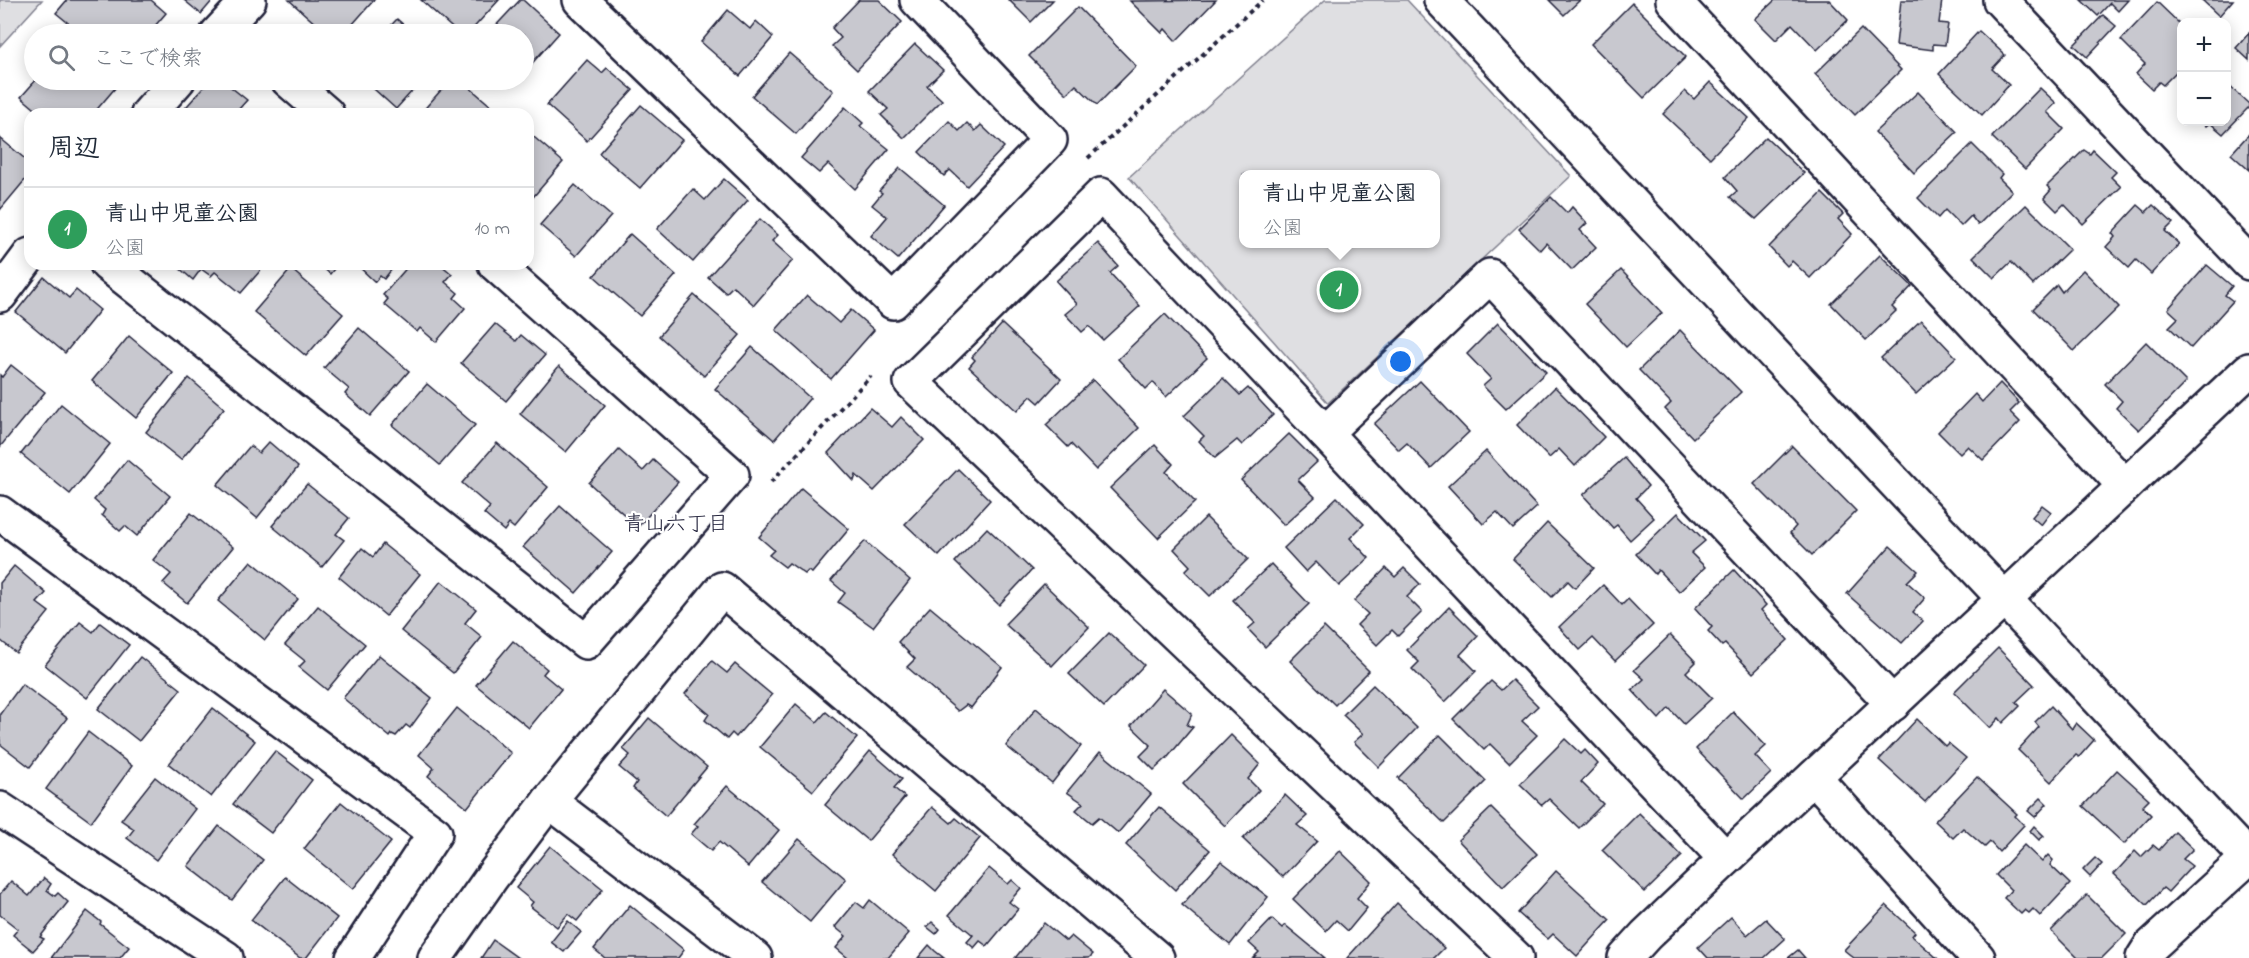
<!DOCTYPE html>
<html lang="ja">
<head>
<meta charset="utf-8">
<style>
  body { margin:0; font-family:"Indie Flower","Klee One",sans-serif; background:#f2f2f3; color:#1f2937 }
  .controls { position:absolute; right:18px; top:18px; display:grid; overflow:hidden; border-radius:12px; box-shadow:0 3px 15px #0003 }
  .controls button { width:54px; height:54px; display:grid; place-items:center; padding:0; border:0; border-bottom:2px solid #e0e1e3; background:#fff; color:#1f2937; font:30px sans-serif }
  .you { position:absolute; left:1401px; top:362px; width:21px; height:21px; margin:-15px; border:4px solid #fff; border-radius:50%; background:#1a73e8; box-shadow:0 0 0 9px #1a73e833 }
  .badge { display:grid; place-items:center; width:39px; height:39px; border-radius:50%; background:#d93025; color:#fff; font-size:20px; font-weight:700 }
  .pin { position:absolute; translate:-50% -50%; border:3px solid #fff; box-shadow:0 2px 6px #0006 }
  .popup { position:absolute; left:1239px; top:170px; width:201px; height:78px; box-sizing:border-box; display:grid; place-content:center; border-radius:12px; background:#fff; filter:drop-shadow(0 2px 4px #0005); font-size:20px; white-space:nowrap; color:#747a83 }
  .popup b { font-size:22px; color:#1f2937 }
  .popup::after { content:''; position:absolute; left:50%; top:100%; margin-left:-12px; border:12px solid transparent; border-top-color:#fff }
  .list { margin:0; padding:0; list-style:none }
  h2 { display:flex; justify-content:space-between; align-items:center; height:78px; margin:0; padding:0 24px; font-size:26px }
  h2 small { font-size:20px; font-weight:400; color:#747a83 }
  .list li { display:grid; grid-template-columns:39px 1fr auto; gap:18px; align-items:center; box-sizing:border-box; height:84px; padding:0 24px; border-top:2px solid #e0e1e3 }
  .list b { display:block; font-size:22px; white-space:nowrap }
  .list p { margin:0; font-size:20px; white-space:nowrap; color:#747a83 }
  .list em { font-size:20px; font-style:normal; color:#747a83 }
  .icon { flex:none; width:33px; height:33px; fill:none; stroke:currentColor; stroke-width:2; stroke-linecap:round; stroke-linejoin:round }
  .map { position:relative; flex:none; width:2249px; height:958px; overflow:hidden }
  .search { position:absolute; background:#fff; box-shadow:0 3px 15px #0003; left:24px; top:24px; width:510px; height:66px; display:flex; align-items:center; gap:15px; box-sizing:border-box; padding:0 21px; border-radius:33px; color:#747a83; font-size:22px }
  .panel { position:absolute; background:#fff; box-shadow:0 3px 15px #0003; left:24px; top:108px; width:510px; height:162px; border-radius:18px }
  .map>svg:first-child { display:block }
  .green { fill:#dfdfe2; stroke:#80808e; stroke-width:1.5; fill-rule:evenodd }
  .building { fill:#c8c8cf; stroke:#22223b; stroke-width:1.5 }
  .lines { fill:none; stroke-linecap:round; stroke-linejoin:round }
  .minor-casing { stroke:#22223b; stroke-width:38 }
  .path { stroke:#22223b; stroke-width:4; stroke-dasharray:4.5 4.5; stroke-linecap:butt }
  .minor { stroke:#fff; stroke-width:33 }
  .labels { text-anchor:middle; stroke-width:4.5; stroke-linejoin:round; paint-order:stroke }
  .neighbourhood-label { font-size:21px; fill:#22223b; stroke:#fff }
</style>
</head>
<body>
<div class="map">
<svg width="2249" height="958" viewBox="0 0 2249 958">
  <rect width="100%" height="100%" fill="#fff"/>
  <filter id="ink" filterUnits="userSpaceOnUse"><feTurbulence type="fractalNoise" baseFrequency=".0167" numOctaves="2"/><feDisplacementMap in="SourceGraphic" scale="12" xChannelSelector="R" yChannelSelector="G"/><feConvolveMatrix kernelMatrix="1 2 1 2 8 2 1 2 1" color-interpolation-filters="sRGB"/></filter>
  <g filter="url(#ink)">
    <g class="green">
      <path d="M0 0H42L0 46Z"/>
      <path d="M1325 0H1407L1571 176 1328 403 1129 177ZM1243 174H1435V244H1243Z"/>
    </g>
    <g class="building">
      <path d="M67 0H151L166 13 148 34H74L78 31 56 13Z"/>
      <path d="M184 0H213L201 14Z"/>
      <path d="M289 0H374L344 34H327Z"/>
      <path d="M421 0H499L468 34H459Z"/>
      <path d="M520 0H523L559 33 527 69 524 66V34H488Z"/>
      <path d="M859 0H879L902 22 857 70 832 46 841 38 832 28Z"/>
      <path d="M1009 0H1053L1031 22Z"/>
      <path d="M1216 0 1176 41 1165 29 1162 33 1130 1Z"/>
      <path d="M1549 0H1580L1564 15Z"/>
      <path d="M1775 0H1829L1848 20 1817 50 1792 24 1776 40 1755 19Z"/>
      <path d="M1901 0H1942L1939 23 1948 24 1945 45 1933 44V50L1896 45Z"/>
      <path d="M2081 0H2128L2118 11 2110 3 2098 16Z"/>
      <path d="M2202 0H2233L2219 16Z"/>
      <path d="M2157 2 2182 26V66L2163 85 2159 82 2152 89 2136 74 2145 64 2121 40Z"/>
      <path d="M1632 3 1686 57 1644 98 1591 44Z"/>
      <path d="M1078 7 1136 66 1097 105 1076 85 1067 94 1029 56Z"/>
      <path d="M728 10 750 29 756 21 773 37 740 76 701 42Z"/>
      <path d="M2103 15 2116 26 2087 57 2074 45Z"/>
      <path d="M397 19 414 34H383Z"/>
      <path d="M1861 29 1901 70 1855 115 1815 74Z"/>
      <path d="M1979 31 2005 55 1992 69 2009 85 1982 115 1939 74Z"/>
      <path d="M2249 33V60L2236 48Z"/>
      <path d="M915 44 943 70 927 86 942 100 904 138 881 115 888 109 869 91Z"/>
      <path d="M789 53 833 91 796 134 752 96Z"/>
      <path d="M587 60 602 73 607 68 633 90 587 141 547 105Z"/>
      <path d="M36 80H122L93 114H41L21 97Z"/>
      <path d="M210 80H222L247 100 239 109 245 114H180Z"/>
      <path d="M364 80H422L396 109Z"/>
      <path d="M450 80H461L499 113 420 114Z"/>
      <path d="M1710 82 1749 118 1710 158 1663 114 1685 91 1694 99Z"/>
      <path d="M2226 83 2249 104V107L2223 134 2210 123 2206 126 2201 122H2226Z"/>
      <path d="M2040 88 2056 103 2047 112 2064 129 2025 169 1992 137Z"/>
      <path d="M1918 92 1957 132 1914 173 1875 132Z"/>
      <path d="M641 105 682 140 640 188 599 153Z"/>
      <path d="M845 107 863 123 860 126 889 149 855 189 828 164 819 173 801 158Z"/>
      <path d="M949 121 959 131 967 123 975 131 981 125 1004 147 967 186 950 170 944 176 919 152Z"/>
      <path d="M528 132 563 162 528 203Z"/>
      <path d="M2249 134V170L2231 154Z"/>
      <path d="M1766 137 1804 173 1756 219 1730 197 1737 191 1725 177Z"/>
      <path d="M0 138 30 163V174L0 210Z"/>
      <path d="M1972 144 2002 174 1999 178 2012 191 1978 225 1971 216 1961 226 1945 210 1938 218 1918 198Z"/>
      <path d="M2084 150 2090 154 2093 150 2116 172 2111 177 2121 187 2083 224 2064 204 2057 211 2044 198 2051 190 2047 186Z"/>
      <path d="M900 168 944 205 898 259 871 236 887 217 872 205 882 193 879 191Z"/>
      <path d="M724 179 748 200 693 262 657 229 693 189 705 200Z"/>
      <path d="M575 185 611 216 576 256 540 225Z"/>
      <path d="M1822 193 1843 214 1838 219 1852 234 1810 278 1792 261 1787 266 1769 247Z"/>
      <path d="M1551 197 1567 213 1572 207 1587 223 1580 230 1596 247 1572 270 1546 243 1540 250 1519 229Z"/>
      <path d="M2026 205 2070 249 2033 285 2011 262 1994 278 1973 257Z"/>
      <path d="M2138 205 2146 212 2153 205 2173 223 2165 231 2179 244 2151 274 2136 260 2129 268 2106 247 2115 237 2112 233Z"/>
      <path d="M760 219 778 235 772 241 793 260 754 305 733 286 726 293 708 277Z"/>
      <path d="M630 234 676 275 640 316 594 276Z"/>
      <path d="M1098 243 1118 266 1110 273 1140 306 1103 340 1089 326 1082 332 1065 314 1077 304 1056 281Z"/>
      <path d="M1880 255 1912 286 1892 307 1896 311 1866 340 1831 304Z"/>
      <path d="M181 264H266L241 293 215 272 211 276 201 269 193 280 178 267Z"/>
      <path d="M319 264H338L330 274Z"/>
      <path d="M356 264H396L384 279 380 276 375 282Z"/>
      <path d="M410 264H440L452 274 445 282 458 293 454 298 465 308 436 342 420 328 417 332 384 304 388 299 383 295Z"/>
      <path d="M2207 265 2232 286 2225 295 2233 301 2191 348 2169 327 2178 318 2168 309Z"/>
      <path d="M291 269 343 314 306 356 254 312Z"/>
      <path d="M1621 270 1662 313 1626 347 1585 304Z"/>
      <path d="M2083 270 2119 307 2074 351 2033 309 2057 285 2062 292Z"/>
      <path d="M44 277 69 298 76 290 100 310 65 353 16 312Z"/>
      <path d="M694 295 740 335 704 376 659 336Z"/>
      <path d="M807 295 839 323 851 310 874 330 831 379 776 330Z"/>
      <path d="M1165 314 1207 358 1166 397 1153 382 1146 389 1118 359Z"/>
      <path d="M1921 320 1956 357 1916 394 1881 358Z"/>
      <path d="M1498 323 1546 372 1506 409 1483 386 1491 379 1467 354Z"/>
      <path d="M495 324 516 341 521 335 545 355 506 401 461 363Z"/>
      <path d="M1002 324 1061 379 1039 403 1031 396 1017 411 969 367 975 360 972 357Z"/>
      <path d="M359 328 409 371 370 416 345 394 349 389 324 368Z"/>
      <path d="M1680 330 1741 392 1693 438 1665 409 1671 403 1639 370Z"/>
      <path d="M129 336 173 373 136 418 92 381Z"/>
      <path d="M2146 342 2186 382 2139 430 2116 408 2122 401 2105 384Z"/>
      <path d="M752 347 810 398 774 440 715 389Z"/>
      <path d="M11 365 45 392 0 447V375L2 377Z"/>
      <path d="M559 366 605 405 566 452 520 414Z"/>
      <path d="M189 378 224 408 181 460 146 432Z"/>
      <path d="M1223 378 1240 395 1248 388 1273 415 1242 445 1237 440 1215 458 1199 441 1204 436 1184 416Z"/>
      <path d="M1093 380 1139 428 1096 470 1071 444 1068 447 1046 425Z"/>
      <path d="M1420 381 1469 432 1431 468 1407 443 1399 450 1374 424Z"/>
      <path d="M2000 383 2019 403 2010 412 2020 422 1983 460 1968 446 1960 454 1938 432 1975 394 1982 402Z"/>
      <path d="M427 384 475 425 440 465 392 425Z"/>
      <path d="M1555 387 1604 437 1575 466 1559 449 1549 458 1517 425Z"/>
      <path d="M61 404 110 444 70 494 21 454Z"/>
      <path d="M870 408 892 427 901 417 924 440 874 491 856 475 854 481 828 453Z"/>
      <path d="M1289 434 1317 462 1298 480 1315 497 1284 525 1241 480Z"/>
      <path d="M269 442 298 467 257 518 217 485 250 446 259 453Z"/>
      <path d="M497 443 548 487 514 528 509 524 504 531 484 514 490 507 462 483Z"/>
      <path d="M1155 445 1173 464 1166 472 1195 502 1158 538 1110 488Z"/>
      <path d="M1792 446 1856 511 1812 555 1790 533 1796 526 1754 484Z"/>
      <path d="M619 450 643 471 653 460 678 482 638 527 589 483Z"/>
      <path d="M1486 451 1537 507 1513 529 1497 512 1483 524 1448 486Z"/>
      <path d="M1624 458 1648 486 1636 498 1654 518 1630 540 1617 525 1613 528 1583 495Z"/>
      <path d="M127 460 170 496 137 536 125 526 120 531 102 515 105 510 94 500Z"/>
      <path d="M958 469 990 500 939 556 905 524Z"/>
      <path d="M307 484 349 518 336 534 344 540 322 567 272 526Z"/>
      <path d="M801 488 849 529 812 573 808 571 805 574 789 563 785 567 769 555 774 550 759 537Z"/>
      <path d="M1337 497 1364 524 1350 538 1369 558 1339 586 1316 562 1306 572 1284 548Z"/>
      <path d="M2042 505 2051 512 2041 525 2032 517Z"/>
      <path d="M560 506 612 552 576 593 523 547Z"/>
      <path d="M191 513 233 547 187 603 163 583 171 574 153 560Z"/>
      <path d="M1678 513 1705 541 1691 553 1705 567 1679 592 1658 570 1655 574 1636 554Z"/>
      <path d="M1206 517 1248 559 1210 596 1185 571 1190 566 1174 549Z"/>
      <path d="M1547 523 1594 568 1575 588 1568 581 1552 597 1513 559Z"/>
      <path d="M987 528 1032 570 999 605 955 562Z"/>
      <path d="M865 541 910 580 873 627 838 602 845 593 831 581Z"/>
      <path d="M383 544 420 574 386 616 339 577 362 548 373 557Z"/>
      <path d="M1890 546 1918 571 1907 582 1925 598 1913 612 1923 621 1902 643 1847 594Z"/>
      <path d="M251 561 298 599 265 640 218 601Z"/>
      <path d="M1271 564 1309 604 1265 647 1248 629 1255 623 1233 600Z"/>
      <path d="M14 566 46 593 37 603 49 612 16 653 0 640V583Z"/>
      <path d="M1386 568 1395 577 1404 568 1420 584 1407 597 1422 612 1398 636 1392 630 1377 645 1357 625 1368 614 1354 601Z"/>
      <path d="M1734 570 1766 605 1761 610 1788 640 1753 673 1725 644 1722 646 1708 631 1712 627 1695 608Z"/>
      <path d="M441 581 476 609 465 623 482 637 453 673 401 631Z"/>
      <path d="M1044 584 1089 627 1052 666 1005 624Z"/>
      <path d="M1603 585 1622 605 1628 599 1653 625 1615 661 1593 638 1580 650 1559 627Z"/>
      <path d="M318 606 365 644 327 690 299 667 305 661 285 645Z"/>
      <path d="M930 607 1002 667 971 708 966 705 958 711 907 667 915 659 898 642Z"/>
      <path d="M1449 607 1478 636 1460 655 1476 671 1445 702 1412 669 1419 662 1407 650Z"/>
      <path d="M80 622 93 632 100 623 129 645 87 698 45 665Z"/>
      <path d="M1324 627 1369 671 1335 705 1290 661Z"/>
      <path d="M1109 633 1144 665 1104 707 1069 674Z"/>
      <path d="M1670 635 1696 662 1686 672 1712 698 1684 724 1669 708 1659 719 1632 690 1644 679 1634 670Z"/>
      <path d="M513 641 547 669 543 674 561 689 529 728 476 685Z"/>
      <path d="M1998 648 2034 685 2016 702 2020 706 2003 723 1999 718 1990 728 1954 692Z"/>
      <path d="M379 655 432 698 410 728 406 725 396 736 392 734 390 737 343 698Z"/>
      <path d="M140 657 181 689 139 741 98 709Z"/>
      <path d="M712 661 727 673 735 664 772 695 736 737 732 733 727 739 705 720 709 714 685 694Z"/>
      <path d="M1512 680 1538 706 1522 721 1537 735 1509 763 1490 744 1484 750 1453 719 1491 681 1501 690Z"/>
      <path d="M22 684 67 718 30 767 0 744V714Z"/>
      <path d="M1373 685 1417 728 1379 767 1354 742 1363 734 1343 715Z"/>
      <path d="M1163 689 1192 714 1187 725 1193 727 1168 757 1154 770 1140 756 1151 745 1131 726Z"/>
      <path d="M796 704 817 722 826 712 857 738 813 791 760 747Z"/>
      <path d="M2051 706 2072 729 2076 723 2094 740 2079 757 2076 755 2051 782 2018 750 2039 727 2035 722Z"/>
      <path d="M213 708 255 741 211 797 169 764Z"/>
      <path d="M457 708 511 753 467 808 428 776 434 768 419 755Z"/>
      <path d="M1036 708 1081 746 1052 783 1006 746Z"/>
      <path d="M1733 712 1766 746 1755 756 1771 773 1744 799 1696 749Z"/>
      <path d="M649 718 707 767 666 816 633 788 637 782 619 767 630 755 623 749Z"/>
      <path d="M1917 719 1945 746 1948 743 1966 758 1925 802 1879 760Z"/>
      <path d="M88 732 132 766 91 822 46 789Z"/>
      <path d="M1231 735 1260 764 1248 779 1259 790 1225 826 1183 784Z"/>
      <path d="M1440 735 1486 781 1444 823 1398 778Z"/>
      <path d="M1565 739 1581 754 1585 750 1598 764 1581 782 1603 804 1579 828 1549 799 1542 805 1520 784Z"/>
      <path d="M275 751 312 780 271 833 233 804Z"/>
      <path d="M870 751 902 779 894 788 905 797 868 841 825 805Z"/>
      <path d="M1100 752 1151 794 1118 833 1099 817 1092 823 1076 810 1083 803 1067 792Z"/>
      <path d="M2117 770 2149 799 2142 806 2151 815 2124 844 2083 806Z"/>
      <path d="M155 777 195 809 156 860 127 838 134 829 121 820Z"/>
      <path d="M1977 777 2017 814 2015 816 2024 825 1999 852 1990 842 1985 847 1963 828 1953 838 1935 821Z"/>
      <path d="M727 786 779 830 748 867 719 842 711 851 691 834 698 826 694 824Z"/>
      <path d="M1285 795 1307 816 1297 825 1317 841 1283 877 1243 839Z"/>
      <path d="M2041 798 2047 804 2035 817 2028 811Z"/>
      <path d="M341 802 391 842 353 889 304 849Z"/>
      <path d="M932 807 951 823 956 818 980 838 936 891 892 854Z"/>
      <path d="M1159 807 1210 850 1175 890 1126 845Z"/>
      <path d="M1491 808 1537 854 1503 887 1458 840Z"/>
      <path d="M1639 813 1682 856 1645 892 1602 850Z"/>
      <path d="M219 826 263 860 232 900 188 866Z"/>
      <path d="M2034 826 2044 836 2039 840 2030 831Z"/>
      <path d="M2175 832 2193 849 2183 859 2192 866 2168 892 2163 888 2147 905 2114 874 2135 851 2141 857 2153 845 2159 850Z"/>
      <path d="M799 839 846 879 810 922 762 882Z"/>
      <path d="M2024 845 2042 862 2048 855 2053 860 2050 865 2070 884 2040 916 2033 909 2029 913 2025 910 2021 914 2004 898 2011 890 1996 875Z"/>
      <path d="M550 846 603 889 577 921 568 914 557 927 530 906 533 902 516 888Z"/>
      <path d="M1340 851 1371 881 1357 898 1367 908 1348 931 1336 920 1326 931 1293 899Z"/>
      <path d="M2095 858 2102 864 2090 877 2083 870Z"/>
      <path d="M1221 861 1268 897 1230 945 1182 905Z"/>
      <path d="M989 868 1008 884 1012 880 1021 888 1009 902 1018 909 987 946 980 941 974 948 967 942 973 935 949 915Z"/>
      <path d="M1556 871 1610 920 1577 956 1553 934 1548 939 1518 913Z"/>
      <path d="M285 877 337 918 306 958H300L251 920Z"/>
      <path d="M44 878 51 884 47 890 55 896 58 893 68 902 40 937 44 939 33 951 13 935 18 929 0 915V894L11 881 29 896Z"/>
      <path d="M2087 895 2126 934 2102 958H2078L2051 931Z"/>
      <path d="M870 900 909 933 888 958H848L836 948 846 936 835 927 856 902 864 908Z"/>
      <path d="M1397 903 1444 948 1434 958H1347Z"/>
      <path d="M630 905 684 950 678 958H605L594 949Z"/>
      <path d="M1886 905 1915 932 1912 936 1937 958H1854L1844 950Z"/>
      <path d="M87 911 101 922 100 924 129 947 120 958H51Z"/>
      <path d="M1731 917 1747 935 1766 919 1785 939 1764 958H1708L1698 947Z"/>
      <path d="M1272 919 1282 928 1285 925 1325 958H1253L1259 952 1249 943Z"/>
      <path d="M568 921 581 932 564 952 551 942Z"/>
      <path d="M932 922 940 929 936 934 927 927Z"/>
      <path d="M1044 923 1066 941 1071 936 1093 954 1089 958H1015Z"/>
      <path d="M493 940 518 958H481Z"/>
      <path d="M929 945 935 951 944 958H918Z"/>
      <path d="M1798 950 1805 958H1788Z"/>
    </g>
    <g class="lines">
      <defs>
        <g id="minor">
          <path d="M580 0 893 302 1050 140 917 0"/>
          <path d="M1441 0 2248 858"/>
          <path d="M1673 0 2125 486"/>
          <path d="M2000 0 2249 263"/>
          <path d="M217 34 249 0"/>
          <path d="M288 80 327 114"/>
          <path d="M148 114 178 80"/>
          <path d="M107 264 586 642 732 475 495 264"/>
          <path d="M0 295 30 255"/>
          <path d="M1325 433 1490 276 1893 704"/>
          <path d="M0 513 435 833 353 958"/>
          <path d="M1814 777 1978 958"/>
          <path d="M549 801 755 958"/>
          <path d="M0 809 226 958"/>
          <path d="M435 958 491 878 549 801 722 589 1157 958"/>
          <path d="M1516 958 911 382 1101 195 1726 859"/>
          <path d="M1625 958 1646 935 1726 859 2249 370"/>
          <path d="M2143 958 2150 947 2249 857"/>
        </g>
      </defs>
      <use href="#minor" class="minor-casing"/>
      <g class="path">
        <path d="M1088 158 1263 0"/>
        <path d="M771 482 871 376"/>
      </g>
      <use href="#minor" class="minor"/>
    </g>
  </g>
  <g class="labels">
    <g class="neighbourhood-label">
      <text x="676" y="530">青山六丁目</text>
    </g>
  </g>
</svg>
<div class="controls">
<button>+</button>
<button>−</button>
</div>
<div class="you"></div>
<div class="pin badge" style="left:1339px;top:290px;background:#2e9e5b">1</div>
<div class="popup"><b>青山中児童公園</b>公園</div>
<div class="search"><svg class="icon" aria-label="search" viewBox="0 0 24 24"><circle cx="10" cy="10" r="6"/><path d="M15 15l6 6"/></svg>ここで検索</div>
<section class="panel">
<h2>周辺<small></small></h2>
<ul class="list">
<li><span class="badge" style="background:#2e9e5b">1</span><div><b>青山中児童公園</b><p>公園</p></div><em>10 m</em></li>
</ul>
</section>
</div>
</body>
</html>
